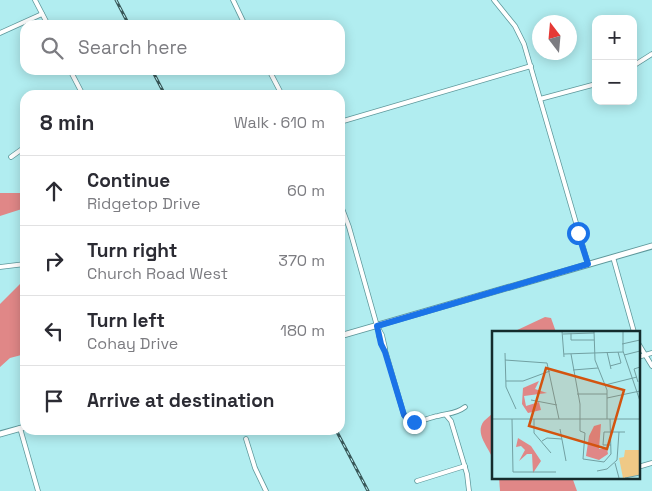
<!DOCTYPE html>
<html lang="en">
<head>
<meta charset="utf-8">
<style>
  body { margin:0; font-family:"Space Grotesk",sans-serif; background:#f7f7f7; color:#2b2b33 }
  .controls { position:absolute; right:15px; top:15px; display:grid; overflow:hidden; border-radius:10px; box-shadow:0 2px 12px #0003 }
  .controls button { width:45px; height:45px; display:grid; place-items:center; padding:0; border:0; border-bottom:1px solid #e1e1e2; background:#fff; color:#2b2b33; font:25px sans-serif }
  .compass { position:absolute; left:532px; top:15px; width:45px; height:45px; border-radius:50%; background:#fff; box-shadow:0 2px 12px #0003; rotate:344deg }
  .stop { position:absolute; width:15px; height:15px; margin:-11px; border:4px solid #1a73e8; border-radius:50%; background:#fff }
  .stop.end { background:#1a73e8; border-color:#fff; box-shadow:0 1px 5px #0008 }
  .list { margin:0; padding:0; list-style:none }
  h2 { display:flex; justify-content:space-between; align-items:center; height:65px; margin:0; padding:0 20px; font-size:21px }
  h2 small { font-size:16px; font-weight:400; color:#7c7c81 }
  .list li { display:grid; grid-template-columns:32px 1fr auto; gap:15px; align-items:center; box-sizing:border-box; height:70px; padding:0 20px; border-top:1px solid #e1e1e2 }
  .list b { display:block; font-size:19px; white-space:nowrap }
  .list p { margin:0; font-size:16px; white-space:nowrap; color:#7c7c81 }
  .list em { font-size:16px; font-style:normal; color:#7c7c81 }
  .icon { flex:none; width:28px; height:28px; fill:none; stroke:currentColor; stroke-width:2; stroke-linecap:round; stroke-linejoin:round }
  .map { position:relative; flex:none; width:652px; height:491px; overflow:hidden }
  .search { position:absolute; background:#fff; box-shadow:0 2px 12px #0003; left:20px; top:20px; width:325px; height:55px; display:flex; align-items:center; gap:12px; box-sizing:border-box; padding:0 18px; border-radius:15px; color:#7c7c81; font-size:19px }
  .panel { position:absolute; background:#fff; box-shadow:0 2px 12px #0003; left:20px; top:90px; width:325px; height:345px; border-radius:15px }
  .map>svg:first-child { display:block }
  .water { fill:#e08787 }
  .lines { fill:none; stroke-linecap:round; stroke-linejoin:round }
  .minor-casing { stroke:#5e989b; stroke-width:5.5 }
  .tertiary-casing { stroke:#5e989b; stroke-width:7 }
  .minor { stroke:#fff; stroke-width:4 }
  .tertiary { stroke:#fff; stroke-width:5 }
  .rail-casing { stroke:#39595a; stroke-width:3 }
  .rail { stroke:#befafe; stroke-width:1; stroke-dasharray:4; stroke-linecap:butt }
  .route { stroke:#1a73e8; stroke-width:6 }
  .inset-road { fill:none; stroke:#72a0a2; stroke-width:1 }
  .view { fill:#d3540f; fill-opacity:0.15; stroke:#d3540f; stroke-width:2.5 }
  .inset-edge { fill:none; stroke:#142c2d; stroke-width:2.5 }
</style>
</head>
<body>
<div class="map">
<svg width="652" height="491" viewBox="0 0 652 491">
  <rect width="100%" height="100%" fill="#b1edf0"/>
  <g class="water">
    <path d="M0 193H25V208L0 216Z"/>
    <path d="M21 283 25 285 23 314 25 318V354L10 358 0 367V304Z"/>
    <path d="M545 317 551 318 556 332H513Z"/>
    <path d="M493 413V459C489 448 474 433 484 421 487 418 490 416 493 413Z"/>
    <path d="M499 477H572L577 491H500Z"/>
  </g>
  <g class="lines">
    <defs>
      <g id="minor">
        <path d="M35 0 48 25"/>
        <path d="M233 0 245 25"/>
        <path d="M494 0 515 26 524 44 588 264"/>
        <path d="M0 33 42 14"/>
        <path d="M633 66 652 54"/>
        <path d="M70 70 83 95"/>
        <path d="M269 70 282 95"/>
        <path d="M540 99 596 84"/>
        <path d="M340 122 531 66"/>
        <path d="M11 157 25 147"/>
        <path d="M340 203 349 227 377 326 382 335 385 348"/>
        <path d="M613 257 634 332"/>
        <path d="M0 267 25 264"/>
        <path d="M379 330V336L385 350 404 415C406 419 409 422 414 422 422 422 430 417 438 416 448 413 456 414 465 407"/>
        <path d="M638 343 652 366"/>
        <path d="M638 357 652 353"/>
        <path d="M446 415 451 421 467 474 469 491"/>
        <path d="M20 428 38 491"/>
        <path d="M246 439 255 468 266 491"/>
        <path d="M638 467 652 463"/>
        <path d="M417 481 465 466"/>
      </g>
      <g id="tertiary">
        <path d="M340 336 652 246"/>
        <path d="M0 434 25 427"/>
      </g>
    </defs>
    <use href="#minor" class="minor-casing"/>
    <use href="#tertiary" class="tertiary-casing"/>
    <use href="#minor" class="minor"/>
    <use href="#tertiary" class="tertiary"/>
    <defs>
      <g id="rail">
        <path d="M116 0 129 25"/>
        <path d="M152 70 165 95"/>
        <path d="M336 430 368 491"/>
      </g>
    </defs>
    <use href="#rail" class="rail-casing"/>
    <use href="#rail" class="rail"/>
  </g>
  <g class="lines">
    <path class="route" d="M414 422 408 420 404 415 385 352 381 344 377 326 588 264 578 233"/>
  </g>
  <g transform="translate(492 331)">
    <rect width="148" height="148" fill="#b1edf0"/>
    <path d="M133 119H147V144L131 147 127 127 132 126Z" fill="#efc986"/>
    <path d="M47 50 43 58 55 62 32 65 34 75 47 71 49 79 36 82 30 73 31 57ZM109 93 107 118H115L116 123 107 129 94 125 97 105 102 95ZM26 107 39 115 49 130 41 142 40 123H35L27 130 33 119 29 115 24 116Z" fill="#e08787"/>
    <path class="inset-road" d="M70 0 72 26M102 0 103 29 115 59V88M131 0V20L148 70M79 2V9H102M71 3 102 2M130 13 148 9M115 21 119 38M13 22 14 56 24 78M72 23 131 21M79 23 88 73V100L93 102M132 24 148 20M13 29 55 32 67 88M118 35 129 32 126 21M81 39 106 37M14 50H31L58 40M146 51 142 38 148 36M113 54 145 46M85 63H115M115 67 148 60M39 69 65 74M0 88H148M20 88 21 141H64M42 88V102L59 122M68 98 74 130M93 102 91 128 112 131 119 123 118 88M50 110 55 107 70 108M119 114H111L112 101H133M123 132 127 147M105 140 115 138 125 129 127 101M133 147 148 144"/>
    <path class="view" d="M54 37 132 59 115 118 37 95Z"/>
    <rect width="148" height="148" class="inset-edge"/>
  </g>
</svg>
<div class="controls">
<button>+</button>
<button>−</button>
</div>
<svg class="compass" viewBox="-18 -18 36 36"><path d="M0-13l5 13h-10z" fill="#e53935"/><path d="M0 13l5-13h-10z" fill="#7c7c81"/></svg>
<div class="stop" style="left:578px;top:233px"></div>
<div class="stop end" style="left:414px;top:422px"></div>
<div class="search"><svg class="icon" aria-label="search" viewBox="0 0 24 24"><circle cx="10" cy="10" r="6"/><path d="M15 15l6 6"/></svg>Search here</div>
<section class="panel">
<h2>8 min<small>Walk · 610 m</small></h2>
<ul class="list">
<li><svg class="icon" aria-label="ahead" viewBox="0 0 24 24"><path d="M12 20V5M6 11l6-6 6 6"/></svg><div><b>Continue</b><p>Ridgetop Drive</p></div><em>60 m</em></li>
<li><svg class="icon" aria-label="right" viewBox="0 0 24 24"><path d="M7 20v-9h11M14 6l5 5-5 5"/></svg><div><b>Turn right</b><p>Church Road West</p></div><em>370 m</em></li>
<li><svg class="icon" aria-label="left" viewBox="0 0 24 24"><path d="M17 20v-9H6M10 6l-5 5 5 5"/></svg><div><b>Turn left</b><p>Cohay Drive</p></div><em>180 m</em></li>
<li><svg class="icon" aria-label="arrive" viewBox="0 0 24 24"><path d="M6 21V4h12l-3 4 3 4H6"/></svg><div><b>Arrive at destination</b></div></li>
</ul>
</section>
</div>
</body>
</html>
